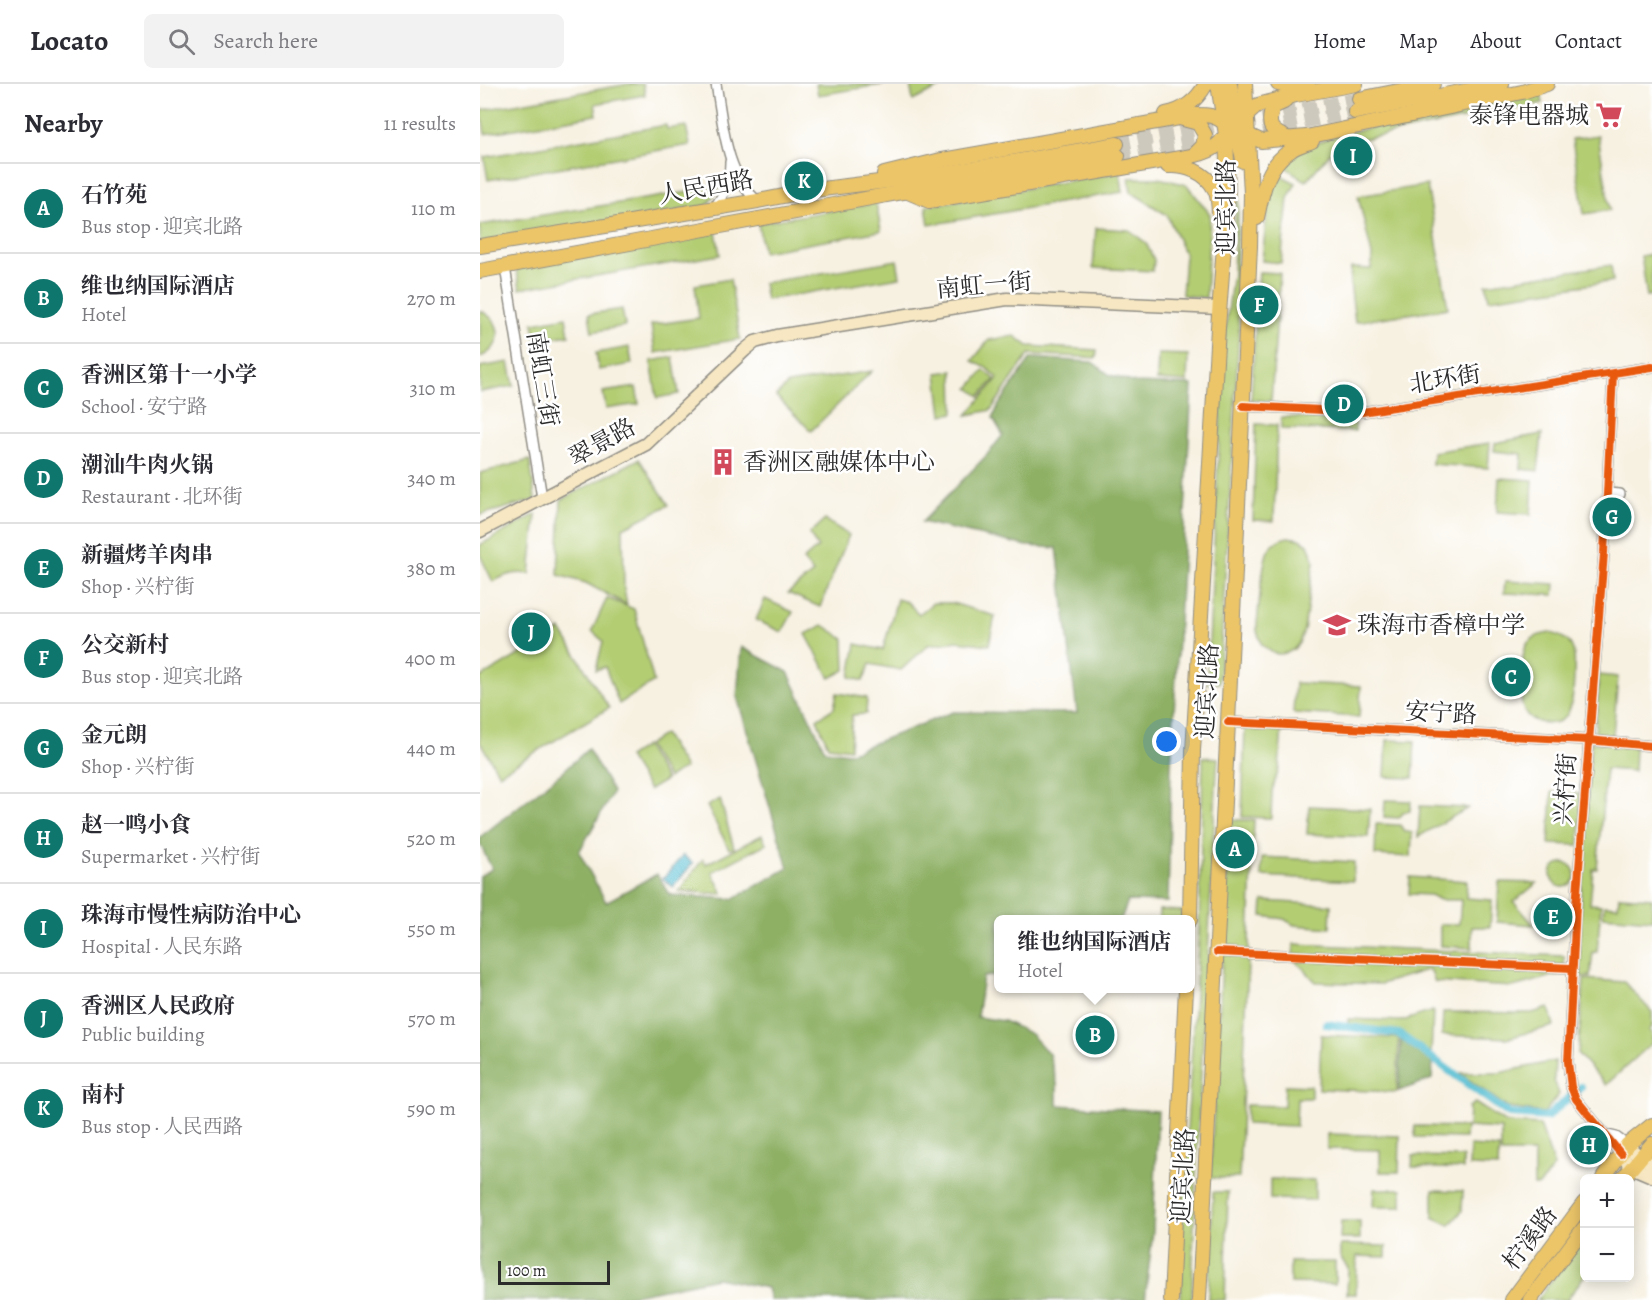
<!DOCTYPE html>
<html lang="en">
<head>
<meta charset="utf-8">
<style>
  body { margin:0; font-family:Alegreya,"Noto Serif SC",serif; background:#f2f2f3; color:#2b2b33 }
  .controls { position:absolute; right:18px; bottom:18px; display:grid; overflow:hidden; border-radius:9px; box-shadow:0 3px 15px #0003 }
  .controls button { width:54px; height:54px; display:grid; place-items:center; padding:0; border:0; border-bottom:2px solid #e1e1e2; background:#fff; color:#2b2b33; font:30px sans-serif }
  .scale { position:absolute; left:18px; bottom:15px; width:112px; box-sizing:border-box; padding-left:6px; border:3px solid #2b2b2b; border-top:0; font-size:16px; line-height:21px; white-space:nowrap; color:#2b2b2b; -webkit-text-stroke:4px #fff; paint-order:stroke }
  .you { position:absolute; left:687px; top:658px; width:21px; height:21px; margin:-15px; border:4px solid #fff; border-radius:50%; background:#1a73e8; box-shadow:0 0 0 9px #1a73e833 }
  .badge { display:grid; place-items:center; width:39px; height:39px; border-radius:50%; background:#0f766e; color:#fff; font-size:20px; font-weight:700 }
  .pin { position:absolute; translate:-50% -50%; border:3px solid #fff; box-shadow:0 2px 6px #0006 }
  .popup { position:absolute; left:514px; top:831px; width:201px; height:78px; box-sizing:border-box; display:grid; place-content:center; border-radius:9px; background:#fff; filter:drop-shadow(0 2px 4px #0005); font-size:20px; white-space:nowrap; color:#7c7c81 }
  .popup b { font-size:22px; color:#2b2b33 }
  .popup::after { content:''; position:absolute; left:50%; top:100%; margin-left:-12px; border:12px solid transparent; border-top-color:#fff }
  .list { margin:0; padding:0; list-style:none }
  h2 { display:flex; justify-content:space-between; align-items:center; height:78px; margin:0; padding:0 24px; font-size:26px }
  h2 small { font-size:20px; font-weight:400; color:#7c7c81 }
  .list li { display:grid; grid-template-columns:39px 1fr auto; gap:18px; align-items:center; box-sizing:border-box; height:90px; padding:0 24px; border-top:2px solid #e1e1e2 }
  .list b { display:block; font-size:22px; white-space:nowrap }
  .list p { margin:0; font-size:20px; white-space:nowrap; color:#7c7c81 }
  .list em { font-size:20px; font-style:normal; color:#7c7c81 }
  .icon { flex:none; width:33px; height:33px; fill:none; stroke:currentColor; stroke-width:2; stroke-linecap:round; stroke-linejoin:round }
  .map { position:relative; flex:none; width:1172px; height:1216px; overflow:hidden }
  header { display:flex; align-items:center; gap:36px; box-sizing:border-box; height:84px; padding:0 30px; background:#fff; border-bottom:2px solid #e1e1e2 }
  header strong { font-size:28px }
  nav { display:flex; gap:33px; margin-inline-start:auto; font-size:21px }
  .search { width:420px; height:54px; background:#f2f2f3; display:flex; align-items:center; gap:15px; box-sizing:border-box; padding:0 21px; border-radius:9px; color:#7c7c81; font-size:22px }
  main { display:flex }
  aside { flex:1; background:#fff }
  .map>svg:first-child { display:block }
  .green { fill:#b3cd73; stroke:#6f7c4f; stroke-width:1.5 }
  .forest { fill:#8eb065; stroke:#5c6e48; stroke-width:1.5 }
  .water { fill:#55bed2; stroke:#40747e; stroke-width:1.5 }
  .lines { fill:none; stroke-linecap:round; stroke-linejoin:round }
  .canal { stroke:#55bed2; stroke-width:8 }
  .primary-tunnel { stroke:#cec9bd; stroke-width:14; stroke-dasharray:14 7; stroke-linecap:butt }
  .street-casing { stroke:#918e86; stroke-width:12 }
  .secondary-casing { stroke:#918e86; stroke-width:15 }
  .primary-casing { stroke:#918e86; stroke-width:16 }
  .street { stroke:#fff; stroke-width:9 }
  .secondary { stroke:#f7e8c3; stroke-width:12 }
  .primary { stroke:#ecc569; stroke-width:14 }
  .cycleway-casing { stroke:#fff; stroke-width:11 }
  .cycleway { stroke:#e8590c; stroke-width:8 }
  .labels { text-anchor:middle; stroke-width:5; stroke-linejoin:round; paint-order:stroke }
  .poi-label { font-size:24px; fill:#2b2b2b; stroke:#fff; text-anchor:start }
  .street-label { font-size:24px; fill:#2b2b2b; stroke:#fff }
</style>
</head>
<body>
<header>
<strong>Locato</strong>
<div class="search"><svg class="icon" aria-label="search" viewBox="0 0 24 24"><circle cx="10" cy="10" r="6"/><path d="M15 15l6 6"/></svg>Search here</div>
<nav><a>Home</a><a>Map</a><a>About</a><a>Contact</a></nav>
</header>
<main>
<aside>
<h2>Nearby<small>11 results</small></h2>
<ul class="list">
<li><span class="badge">A</span><div><b>石竹苑</b><p>Bus stop · 迎宾北路</p></div><em>110 m</em></li>
<li><span class="badge">B</span><div><b>维也纳国际酒店</b><p>Hotel</p></div><em>270 m</em></li>
<li><span class="badge">C</span><div><b>香洲区第十一小学</b><p>School · 安宁路</p></div><em>310 m</em></li>
<li><span class="badge">D</span><div><b>潮汕牛肉火锅</b><p>Restaurant · 北环街</p></div><em>340 m</em></li>
<li><span class="badge">E</span><div><b>新疆烤羊肉串</b><p>Shop · 兴柠街</p></div><em>380 m</em></li>
<li><span class="badge">F</span><div><b>公交新村</b><p>Bus stop · 迎宾北路</p></div><em>400 m</em></li>
<li><span class="badge">G</span><div><b>金元朗</b><p>Shop · 兴柠街</p></div><em>440 m</em></li>
<li><span class="badge">H</span><div><b>赵一鸣小食</b><p>Supermarket · 兴柠街</p></div><em>520 m</em></li>
<li><span class="badge">I</span><div><b>珠海市慢性病防治中心</b><p>Hospital · 人民东路</p></div><em>550 m</em></li>
<li><span class="badge">J</span><div><b>香洲区人民政府</b><p>Public building</p></div><em>570 m</em></li>
<li><span class="badge">K</span><div><b>南村</b><p>Bus stop · 人民西路</p></div><em>590 m</em></li>
</ul>
</aside>
<div class="map">
<svg width="1172" height="1216" viewBox="0 0 1172 1216">
  <rect width="100%" height="100%" fill="#fff"/>
  <filter id="ink" filterUnits="userSpaceOnUse"><feTurbulence type="fractalNoise" baseFrequency=".0167" numOctaves="2"/><feDisplacementMap in="SourceGraphic" scale="12" xChannelSelector="R" yChannelSelector="G"/><feConvolveMatrix kernelMatrix="1 2 1 2 8 2 1 2 1" color-interpolation-filters="sRGB"/></filter>
  <filter id="wash" filterUnits="userSpaceOnUse"><feTurbulence type="fractalNoise" baseFrequency=".008" numOctaves="4" result="noise"/><feDisplacementMap in="SourceGraphic" scale="24" xChannelSelector="R" yChannelSelector="G"/><feGaussianBlur stdDeviation="1.35" result="paint"/><feColorMatrix in="noise" values="0 0 0 0 0 0 0 0 0 0 0 0 0 0 0 0 0 1.4 0 .05"/><feComposite in="paint" operator="in"/></filter>
  <g filter="url(#wash)">
    <rect width="100%" height="100%" fill="#f7f1e1"/>
    <g class="green">
      <path d="M149 0H163L165 11 115 20 117 31 5 50 1 26Z"/>
      <path d="M336 0H406L338 11Z"/>
      <path d="M430 0H467L433 17Z"/>
      <path d="M1061 8 1063 19 858 60 826 97 801 80 823 65 856 51Z"/>
      <path d="M186 41 187 45 206 42 210 61 8 96 4 73Z"/>
      <path d="M1118 51 1130 126 1104 130 1092 55Z"/>
      <path d="M640 88 643 108 449 141 446 122Z"/>
      <path d="M798 90 816 99 808 114 801 179 782 177 789 109Z"/>
      <path d="M649 94H679L707 101 730 130 726 214 702 211 705 171 687 131 651 108Z"/>
      <path d="M947 101 968 224 875 238 870 198 871 184 891 185 892 171 878 112Z"/>
      <path d="M240 103 227 122 0 160V141Z"/>
      <path d="M756 111 759 113 756 188 759 248 739 599H727L744 258 753 189Z"/>
      <path d="M396 119 401 147 283 168 278 139Z"/>
      <path d="M616 144 649 146 666 159 674 176 673 187 613 184Z"/>
      <path d="M236 148 240 171 40 205 36 182Z"/>
      <path d="M1172 170V211L1167 212 1161 172Z"/>
      <path d="M417 176 420 193 286 216 283 199Z"/>
      <path d="M1131 181 1133 197 1009 215 1006 200Z"/>
      <path d="M779 188 800 189 791 317 771 316Z"/>
      <path d="M250 195 260 255 175 269 171 241 219 234 215 201Z"/>
      <path d="M142 225 145 242 112 248 109 230Z"/>
      <path d="M0 227C24 236 24 264 0 273Z"/>
      <path d="M86 233 89 251 56 256 53 239Z"/>
      <path d="M535 252 548 262 617 266 616 274 549 270 511 326 487 331 518 294 505 283 492 277 509 256Z"/>
      <path d="M149 263 152 280 119 286 116 269Z"/>
      <path d="M678 270 708 271 707 298 677 296Z"/>
      <path d="M193 273 199 310 177 314 171 277Z"/>
      <path d="M29 278 34 302 0 308V283Z"/>
      <path d="M504 286 515 295 500 312 489 304Z"/>
      <path d="M392 287 331 347 296 312 308 300Z"/>
      <path d="M473 287 474 329 462 331 457 289Z"/>
      <path d="M156 303 159 320 126 325 123 308Z"/>
      <path d="M801 333 875 335V347L801 345Z"/>
      <path d="M776 340 797 341 794 437 773 436Z"/>
      <path d="M1062 350 1058 387 1041 385 1042 370 1014 367 1015 359Z"/>
      <path d="M1010 359 1008 384 952 380 953 368Z"/>
      <path d="M159 375 189 421 143 444 144 505 147 521 106 499 78 491 81 416Z"/>
      <path d="M50 376 55 416 0 431V389Z"/>
      <path d="M1019 394 1053 396 1051 430 1017 428Z"/>
      <path d="M56 430 50 490C35 488 26 490 13 498L0 471V461Z"/>
      <path d="M345 436 369 451 340 523 308 509 333 489 323 476 338 463 329 450Z"/>
      <path d="M808 453 820 455 828 460 834 477 824 546 819 559 814 565 807 569 799 570 793 569 782 561 777 547V539C779 524 782 475 789 465 794 458 801 454 808 453Z"/>
      <path d="M1025 497 1075 500 1074 511 1024 509Z"/>
      <path d="M127 514 154 525 174 598 139 620 125 583 116 586 123 557 112 547Z"/>
      <path d="M285 515 313 528 302 548 276 536Z"/>
      <path d="M417 515 427 518 439 530 453 519H472L515 532 509 561 478 557 448 561 421 586 390 580 383 597 370 593 376 560 403 566Z"/>
      <path d="M343 541 364 555 365 586 350 594 326 550Z"/>
      <path d="M81 546 129 624 19 690 0 658V594Z"/>
      <path d="M1071 549C1079 551 1086 554 1091 561 1096 570 1094 582 1094 593 1093 612 1094 643 1064 639 1035 635 1041 608 1042 587 1043 578 1042 568 1047 560 1053 552 1061 550 1071 549Z"/>
      <path d="M1119 591 1138 593 1133 651 1115 650Z"/>
      <path d="M815 599 881 602 879 633 813 629Z"/>
      <path d="M357 609 387 614 386 630 372 631 370 665 348 662 337 635 354 624Z"/>
      <path d="M765 641 802 642 799 684 792 707 791 734 762 733Z"/>
      <path d="M184 650 205 684 188 694 167 661Z"/>
      <path d="M907 656 935 657 933 694 905 693Z"/>
      <path d="M1111 658 1155 662 1154 687 1126 685 1117 785H1113L1110 820 1121 821 1117 868H1113L1110 893 1095 892Z"/>
      <path d="M165 662 186 696 169 706 148 673Z"/>
      <path d="M723 673 738 674C733 741 731 808 728 874 721 988 714 1102 712 1216H701L703 1113 719 845Z"/>
      <path d="M1072 708 1102 710 1099 761 1069 760Z"/>
      <path d="M240 715 254 764 249 765 227 722Z"/>
      <path d="M905 716 931 717 930 727 923 729 919 734 904 733Z"/>
      <path d="M829 722 890 725 888 753 827 750Z"/>
      <path d="M940 722 988 724 938 753Z"/>
      <path d="M750 736H774L759 1094H730Z"/>
      <path d="M896 740 920 741 924 747 932 749 931 773 895 771Z"/>
      <path d="M282 751 286 760 232 788 243 810 199 807 223 775 226 780Z"/>
      <path d="M782 773 874 778 873 797 781 792Z"/>
      <circle cx="1083" cy="791" r="12"/>
      <path d="M930 793 987 797 986 814 1012 816 1010 843H992V864L960 862V840H979L981 816H960L951 811 929 810Z"/>
      <path d="M1019 798 1057 799 1034 818 1054 841 1017 838Z"/>
      <path d="M1139 812 1172 814V836L1123 832 1124 821 1138 822Z"/>
      <path d="M783 817 851 821 850 844 814 841 804 835 782 832Z"/>
      <path d="M679 826 702 827V835H679Z"/>
      <path d="M814 860 1084 872V889L1033 903 955 898 950 885 901 900 836 898 813 874Z"/>
      <path d="M1104 895 1144 898 1172 928V943L1169 946 1172 949V959L1126 1001 1098 970Z"/>
      <path d="M1069 924 1074 942 1028 954 962 951 963 928 1052 929Z"/>
      <path d="M953 927 951 970 920 947 868 940V935L922 937Z"/>
      <path d="M841 951 919 954 917 1008 839 1005Z"/>
      <path d="M1075 977 1074 996 1079 1010 1064 1029 1028 1024 980 989H1019Z"/>
      <path d="M805 1001 831 1002V1014H817L816 1042 766 1040V1021L804 1022Z"/>
      <path d="M995 1019 1026 1039 1060 1041 1074 1082 1059 1102H1054V1069H1021V1045L988 1043 989 1023Z"/>
      <path d="M935 1042 986 1043 985 1054 935 1053Z"/>
      <path d="M847 1050 920 1052 919 1088H900V1066L847 1065Z"/>
      <path d="M990 1062 1019 1064 1018 1083 989 1082Z"/>
      <path d="M933 1072 983 1073V1085L932 1083Z"/>
      <path d="M790 1095 835 1096V1116L790 1115Z"/>
      <path d="M894 1105H922V1123H893Z"/>
      <path d="M953 1106 983 1107 982 1127 970 1141 953 1133Z"/>
      <path d="M733 1108H748L745 1216H728Z"/>
      <path d="M861 1137H880V1155H860Z"/>
      <path d="M1104 1154V1192L1087 1216H1057Z"/>
      <path d="M860 1161 906 1162V1173L877 1172 876 1210H867L868 1184 860 1173Z"/>
      <path d="M810 1178H855V1200L810 1199Z"/>
    </g>
    <g class="forest">
      <path d="M551 274 612 278 630 291 655 299 712 301 691 684 688 818 648 817 641 835 519 836V891L503 893 497 933 524 937 551 950 569 970 577 999V1021L678 1027 673 1147 665 1216H290L287 1204 237 1194 130 1216H0V792L12 785 0 760V753L80 690 108 665 133 708 99 768 126 818 177 790 190 811 253 815 308 784 257 613 261 563 308 588 345 666 369 669 473 628 597 629 577 464 547 462 442 438 506 372 523 351 513 334 518 322Z"/>
      <path d="M921 956 953 977 952 995 919 1007Z"/>
    </g>
    <path class="water" d="M203 771 213 779 193 803 183 795Z"/>
    <g class="lines">
      <path class="canal" d="M846 940 919 950 1029 1030 1067 1033 1101 1003"/>
    </g>
  </g>
  <g filter="url(#ink)">
    <g class="lines">
      <g class="primary-tunnel">
        <path d="M637 60 879 15"/>
        <path d="M638 72 875 28"/>
      </g>
      <defs>
        <g id="street">
          <path d="M236 0C243 38 245 91 278 117"/>
          <path d="M233 125C245 111 250 96 250 78"/>
          <path d="M25 183 62 414"/>
          <path d="M1133 290 1124 469 1096 822 1088 978 1091 1003 1096 1015 1141 1070"/>
          <path d="M763 322 882 328 1172 283"/>
          <path d="M1127 409 1140 410"/>
          <path d="M748 638 1108 656 1172 662"/>
          <path d="M737 868 1092 884"/>
          <path d="M1123 1050 1136 1053 1147 1061"/>
        </g>
        <g id="secondary">
          <path d="M0 447 166 360 265 266 275 258 297 252 527 215 739 224"/>
          <path d="M1147 1061 1160 1073 1172 1080"/>
          <path d="M1141 1070 1151 1083 1172 1092"/>
        </g>
        <g id="primary">
          <path d="M750 0 756 33 768 51 781 57 826 53 1042 8 1067 0"/>
          <path d="M798 0 814 4 828 1"/>
          <path d="M879 15 953 0"/>
          <path d="M804 18 793 23C786 43 791 47 809 55"/>
          <path d="M875 28 1022 0"/>
          <path d="M686 30C703 27 717 16 726 0"/>
          <path d="M703 35 718 39 725 51 723 62 714 71"/>
          <path d="M764 36 767 31 778 21 816 11 876 0"/>
          <path d="M688 82C706 81 725 88 734 104 739 112 739 124 739 133"/>
          <path d="M404 90 457 77 716 31C721 31 727 31 731 32 751 37 761 59 763 77"/>
          <path d="M428 108 449 117 712 72C719 70 729 68 735 63 750 51 757 30 764 13"/>
          <path d="M777 134C782 109 787 81 810 67 816 62 825 60 832 57"/>
          <path d="M0 162 144 139 278 117 334 106 456 91 637 60"/>
          <path d="M0 187C132 163 264 137 396 113 477 98 557 86 638 72"/>
          <path d="M710 836 713 667 738 244 748 106 746 51 738 0"/>
          <path d="M1123 1094 1147 1061 1172 1041"/>
          <path d="M1143 1094 1172 1060"/>
          <path d="M691 1216 706 904"/>
          <path d="M719 1216 748 638 770 162 771 109 765 0"/>
          <path d="M1032 1216 1104 1119"/>
          <path d="M1050 1216 1104 1144"/>
        </g>
      </defs>
      <use href="#street" class="street-casing"/>
      <use href="#secondary" class="secondary-casing"/>
      <use href="#primary" class="primary-casing"/>
      <use href="#street" class="street"/>
      <use href="#secondary" class="secondary"/>
      <use href="#primary" class="primary"/>
      <defs>
        <g id="cycleway">
          <path d="M1133 290 1124 469 1096 822 1088 978 1091 1003 1096 1015 1141 1070"/>
          <path d="M763 322 882 328 1172 283"/>
          <path d="M748 638 1108 656 1172 662"/>
          <path d="M737 868 1092 884"/>
        </g>
      </defs>
      <use href="#cycleway" class="cycleway-casing"/>
      <use href="#cycleway" class="cycleway"/>
    </g>
  </g>
  <defs>
    <symbol id="supermarket-bare" viewBox="-9 -9 18 18"><path d="M-6-5.5h2.5l.6 2H6L4.5 2H-2.5L-4.4-4H-6ZM-1.5 3.2a1.3 1.3 0 1 0 .1 0ZM3 3.2a1.3 1.3 0 1 0 .1 0Z" fill="#d1495b" stroke="#fff" stroke-width="2.5" paint-order="stroke"/></symbol>
    <symbol id="building-bare" viewBox="-9 -9 18 18"><path d="M-4-6H4V6H1V3H-1V6H-4ZM-2.5-4.3h1.7v1.8h-1.7ZM.8-4.3h1.7v1.8H.8ZM-2.5-1h1.7V.8h-1.7ZM.8-1h1.7V.8H.8Z" fill="#d1495b" stroke="#fff" stroke-width="2.5" paint-order="stroke"/></symbol>
    <symbol id="school-bare" viewBox="-9 -9 18 18"><path d="M0-5L7-2L0 1L-7-2ZM-4 1L0 2.5L4 1V4Q0 6-4 4Z" fill="#d1495b" stroke="#fff" stroke-width="2.5" paint-order="stroke"/></symbol>
  </defs>
  <g fill-rule="evenodd">
    <use href="#supermarket-bare" x="1110" y="12" width="38" height="38"/>
    <use href="#building-bare" x="224" y="359" width="38" height="38"/>
    <use href="#school-bare" x="838" y="522" width="38" height="38"/>
  </g>
  <g class="labels">
    <g class="poi-label">
      <text x="1109" y="39" text-anchor="end">泰锋电器城</text>
      <text x="263" y="386">香洲区融媒体中心</text>
      <text x="877" y="549">珠海市香樟中学</text>
    </g>
    <g class="street-label">
      <text transform="translate(226 103) rotate(-10)" y="8">人民西路</text>
      <text transform="translate(746 123) rotate(-90)" y="8">迎宾北路</text>
      <text transform="translate(504 201) rotate(-5)" y="8">南虹一街</text>
      <text transform="translate(63 295) rotate(81)" y="8">南虹三街</text>
      <text transform="translate(965 295) rotate(-9)" y="8">北环街</text>
      <text transform="translate(122 358) rotate(-29)" y="8">翠景路</text>
      <text transform="translate(727 607) rotate(-87)" y="8">迎宾北路</text>
      <text transform="translate(961 629) rotate(3)" y="8">安宁路</text>
      <text transform="translate(1085 705) rotate(-86)" y="8">兴柠街</text>
      <text transform="translate(703 1092) rotate(-87)" y="8">迎宾北路</text>
      <text transform="translate(1050 1154) rotate(-53)" y="8">柠溪路</text>
    </g>
  </g>
</svg>
<div class="controls">
<button>+</button>
<button>−</button>
</div>
<div class="scale">100 m</div>
<div class="you"></div>
<div class="pin badge" style="left:755px;top:765px">A</div>
<div class="pin badge" style="left:615px;top:951px">B</div>
<div class="popup"><b>维也纳国际酒店</b>Hotel</div>
<div class="pin badge" style="left:1031px;top:593px">C</div>
<div class="pin badge" style="left:864px;top:320px">D</div>
<div class="pin badge" style="left:1073px;top:833px">E</div>
<div class="pin badge" style="left:779px;top:221px">F</div>
<div class="pin badge" style="left:1132px;top:433px">G</div>
<div class="pin badge" style="left:1109px;top:1061px">H</div>
<div class="pin badge" style="left:873px;top:72px">I</div>
<div class="pin badge" style="left:51px;top:548px">J</div>
<div class="pin badge" style="left:324px;top:97px">K</div>
</div>
</main>
</body>
</html>
